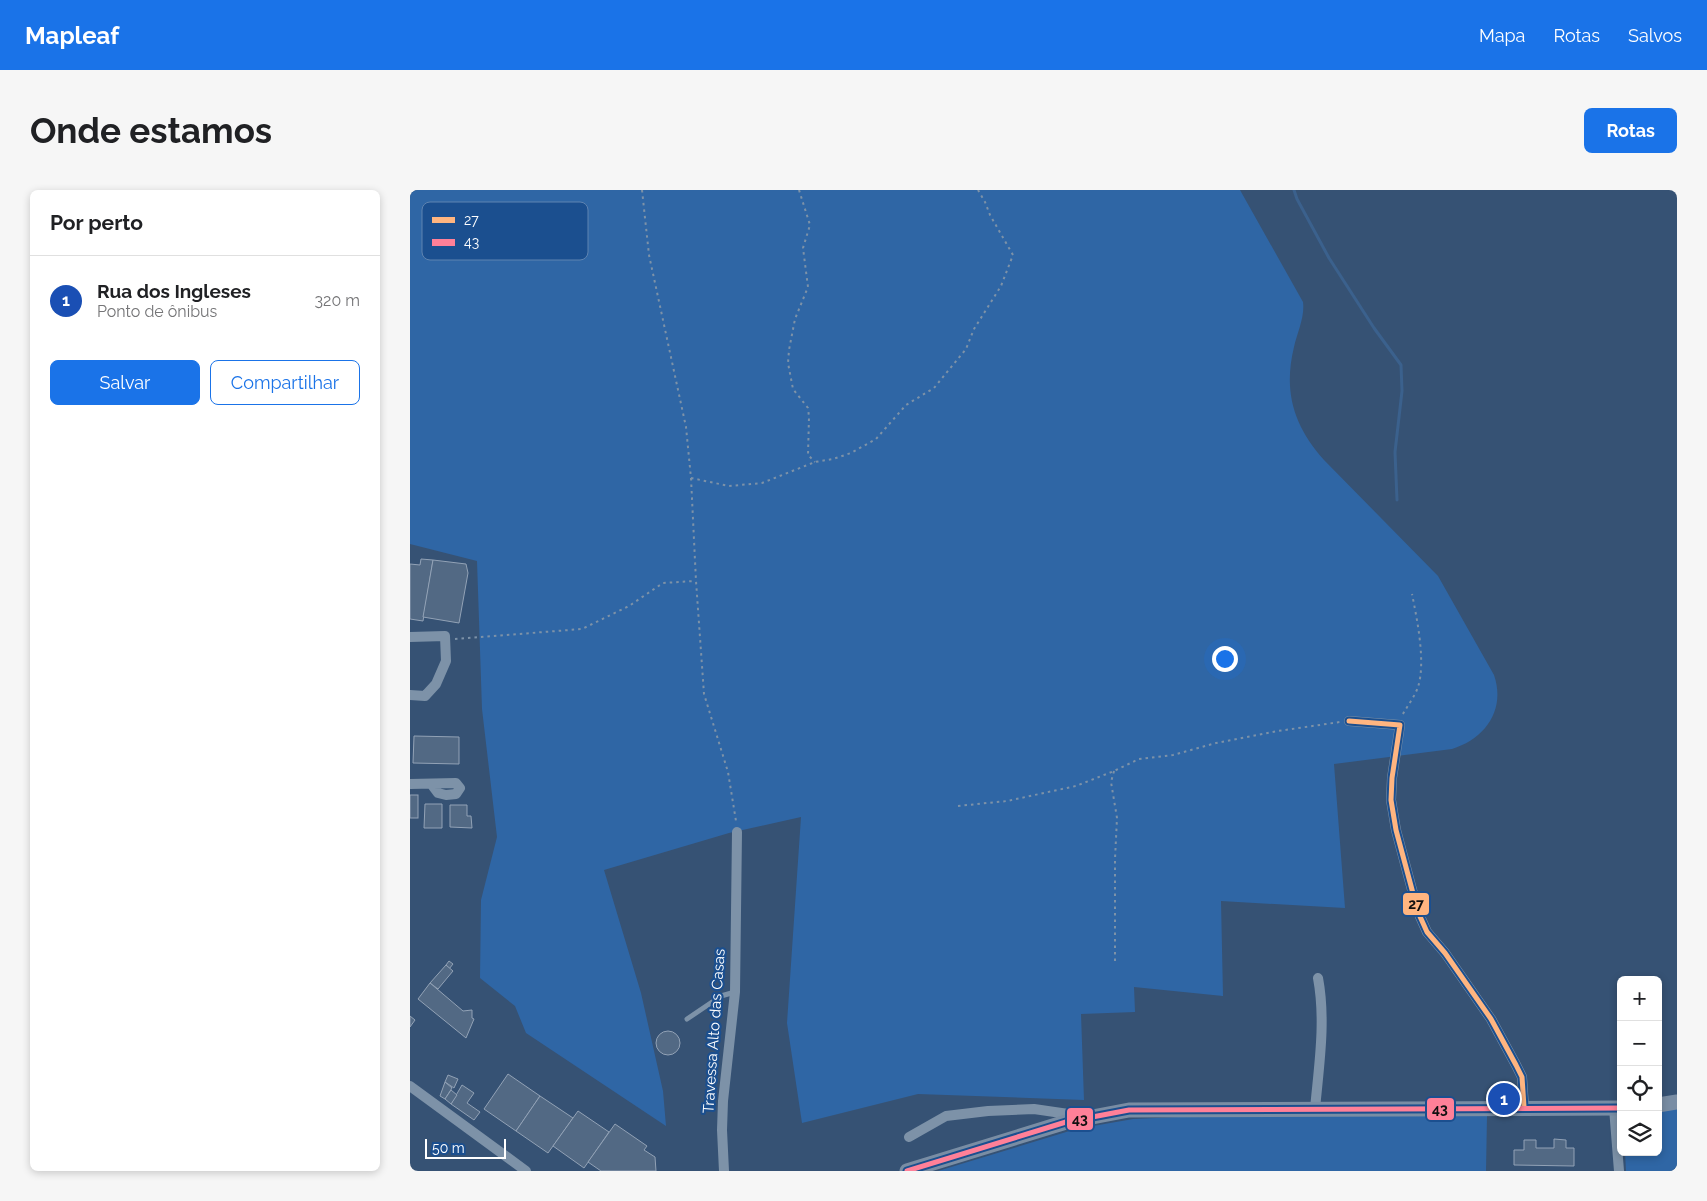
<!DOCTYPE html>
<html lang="pt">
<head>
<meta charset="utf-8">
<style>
  body { margin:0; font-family:Raleway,sans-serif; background:#f6f6f6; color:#202124 }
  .controls { position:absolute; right:15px; bottom:15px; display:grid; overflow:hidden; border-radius:8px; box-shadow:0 2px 8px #0003 }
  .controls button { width:45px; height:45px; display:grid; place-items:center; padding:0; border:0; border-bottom:1px solid #e0e0e0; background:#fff; color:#202124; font:25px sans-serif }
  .scale { position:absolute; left:15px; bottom:12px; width:81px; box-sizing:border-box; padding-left:5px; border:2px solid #fff; border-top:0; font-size:14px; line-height:18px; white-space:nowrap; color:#fff; -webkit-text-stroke:4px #1b4f8f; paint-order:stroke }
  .you { position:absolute; left:814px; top:468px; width:18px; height:18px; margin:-12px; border:4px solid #fff; border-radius:50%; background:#1a73e8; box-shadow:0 0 0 8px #1a73e833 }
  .badge { display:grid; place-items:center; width:32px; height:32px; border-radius:50%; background:#1a73e8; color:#fff; font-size:16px; font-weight:700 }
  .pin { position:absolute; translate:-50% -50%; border:2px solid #fff; box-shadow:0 1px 5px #0006 }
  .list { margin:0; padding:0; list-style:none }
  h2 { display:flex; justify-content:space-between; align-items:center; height:65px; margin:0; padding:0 20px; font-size:21px }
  h2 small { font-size:16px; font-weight:400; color:#757577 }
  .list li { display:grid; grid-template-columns:32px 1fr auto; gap:15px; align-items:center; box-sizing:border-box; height:90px; padding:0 20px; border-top:1px solid #e0e0e0 }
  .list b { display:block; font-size:19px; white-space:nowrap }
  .list p { margin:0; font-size:16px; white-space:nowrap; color:#757577 }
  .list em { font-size:16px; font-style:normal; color:#757577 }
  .actions { display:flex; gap:10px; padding:15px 20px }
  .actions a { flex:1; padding:11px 0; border:1px solid #1a73e8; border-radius:8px; text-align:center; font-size:18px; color:#1a73e8 }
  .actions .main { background:#1a73e8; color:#fff }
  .icon { flex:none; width:28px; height:28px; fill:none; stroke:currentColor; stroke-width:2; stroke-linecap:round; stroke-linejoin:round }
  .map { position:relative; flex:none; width:1267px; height:981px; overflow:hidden; border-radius:8px }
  header { display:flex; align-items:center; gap:30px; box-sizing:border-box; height:70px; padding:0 25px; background:#1a73e8; color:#fff }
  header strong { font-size:24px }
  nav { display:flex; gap:28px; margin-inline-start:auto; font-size:18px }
  .intro { display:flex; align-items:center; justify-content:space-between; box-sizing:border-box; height:120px; padding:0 30px }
  h1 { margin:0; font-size:35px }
  .button { padding:12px 22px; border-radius:8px; background:#1a73e8; color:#fff; font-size:18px; font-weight:700 }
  main { display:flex; gap:30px; padding:0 30px }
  aside { flex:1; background:#fff; border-radius:8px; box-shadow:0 2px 8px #0003 }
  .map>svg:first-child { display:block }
  .green { fill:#2f66a5 }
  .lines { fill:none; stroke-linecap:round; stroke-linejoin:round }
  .stream { stroke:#3b618d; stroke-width:3 }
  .building { fill:#526984; stroke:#92a2b6 }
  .path { stroke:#7d92a8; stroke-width:2; stroke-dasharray:2.5 4; stroke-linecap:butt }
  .service { stroke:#7d92a8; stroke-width:5 }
  .minor { stroke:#7d92a8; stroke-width:10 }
  .secondary { stroke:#798da4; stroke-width:15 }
  .bus-1-casing { stroke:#1b4f8f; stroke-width:9 }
  .bus-2-casing { stroke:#1b4f8f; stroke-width:9 }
  .bus-1 { stroke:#ffb580; stroke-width:5 }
  .bus-2 { stroke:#ff8098; stroke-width:5 }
  .labels { text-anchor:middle; stroke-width:4.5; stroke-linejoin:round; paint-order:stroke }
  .street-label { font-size:15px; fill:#fff; stroke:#1b4f8f }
  .key { fill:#1b4f8f; stroke:#5f84b1; stroke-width:1 }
  .key-label { font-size:14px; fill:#fff }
  .line-badge { stroke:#1b4f8f; stroke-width:2 }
  .pale-badge-label { font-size:14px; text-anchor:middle; font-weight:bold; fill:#111 }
</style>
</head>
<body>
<header>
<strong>Mapleaf</strong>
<nav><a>Mapa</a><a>Rotas</a><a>Salvos</a></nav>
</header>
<div class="intro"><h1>Onde estamos</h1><a class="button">Rotas</a></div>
<main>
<aside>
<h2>Por perto<small></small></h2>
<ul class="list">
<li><span class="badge" style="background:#1a4fb4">1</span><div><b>Rua dos Ingleses</b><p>Ponto de ônibus</p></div><em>320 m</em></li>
</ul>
<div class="actions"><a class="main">Salvar</a><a>Compartilhar</a></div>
</aside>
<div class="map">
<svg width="1267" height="981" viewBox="0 0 1267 981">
  <rect width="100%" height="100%" fill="#365274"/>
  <g class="green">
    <path d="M0 0H830L893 112C895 127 887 143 884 157 873 202 884 236 914 270L1028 386 1084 485C1096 520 1075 549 1042 559L924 574 935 718 811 711 813 806 724 797 725 822 671 824 674 910 508 904 392 933 377 833 391 627 319 643 194 680 231 803 253 901 256 936 116 843 105 816 70 788 71 710 87 647 72 519 67 371 0 354Z"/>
    <path d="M1267 916V981H1216L1215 962H1248V920Z"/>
    <path d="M1077 925 1076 981H528L666 939 723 929 768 927Z"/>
  </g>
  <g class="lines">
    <path class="stream" d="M884 0 887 9 919 68 964 138 991 175 992 201 985 262 987 310"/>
  </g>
  <g class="building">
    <path d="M11 369 23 370 13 431 0 429V374L10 375Z"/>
    <path d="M23 370 56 374 58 383 49 433 13 427Z"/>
    <path d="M4 546 49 547V574L3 573Z"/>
    <rect x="0" y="605" width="8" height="23"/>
    <path d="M15 614H32V638H14Z"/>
    <path d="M40 615H57V626H61L62 638 40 637Z"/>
    <path d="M39 771 43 774 39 779 36 775Z"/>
    <path d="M36 775 43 781 28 799 20 793Z"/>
    <path d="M20 793 53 821 62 820V828L64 829 56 848 8 809Z"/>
    <path d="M0 826 5 830 0 837Z"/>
    <circle cx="258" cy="853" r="12"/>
    <path d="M98 884 130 906 106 941 74 919Z"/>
    <path d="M38 885 48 889 44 898 35 892Z"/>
    <path d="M35 892 42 898 35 909 30 906Z"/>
    <path d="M52 895 64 903 57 913 70 922 64 930 41 914Z"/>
    <path d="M41 900 47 905 41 914 35 909Z"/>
    <path d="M130 906 163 928 138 963 106 941Z"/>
    <path d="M168 921 199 942 174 978 143 956Z"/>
    <path d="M205 934 237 956 234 960 245 967 246 981H191L178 972Z"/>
    <path d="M1144 949 1156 950V958H1164V976L1104 975V960H1114V950H1126V958H1144Z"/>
  </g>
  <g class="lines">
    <g class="path">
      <path d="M232 0 239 65 276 237 281 288 286 391 294 504 318 582 326 631"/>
      <path d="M389 0 400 35 393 58 398 97 385 129 379 160 378 173 383 199 398 218 399 227 398 265 405 272"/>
      <path d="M281 288 319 296 352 293 405 272 423 269 441 263 466 249 496 215 524 198 556 159 564 139 591 96 603 65 580 25 575 12 568 0"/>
      <path d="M45 449 172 439 219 416 253 393 285 391"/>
      <path d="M993 524C998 515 1005 506 1008 497 1016 472 1007 429 1002 404"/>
      <path d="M704 581 701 592 707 628 705 669V772"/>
      <path d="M548 616 597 611 666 596 704 581 729 569 763 565 806 553 868 541 930 532"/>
    </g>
    <path class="service" d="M277 829 311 806 325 802"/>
    <g class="minor">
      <path d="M0 447 35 446 36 471 26 494 15 506 0 505"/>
      <path d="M939 531 990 535 982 588 981 610 986 640 1008 722 1017 742 1035 763 1081 829 1106 875 1112 887 1114 917"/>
      <path d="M0 594 46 593 50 598 46 604 36 605 28 603 22 595"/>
      <path d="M0 896 116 981"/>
      <path d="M1204 918 1209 981"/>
      <path d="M905 919C909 875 916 831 908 788"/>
      <path d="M499 947 536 926 578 921 624 919 672 926"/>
      <path d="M314 981 312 940 313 911 325 802 327 642"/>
    </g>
    <g class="secondary">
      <path d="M1248 915 1267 912"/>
      <path d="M497 981 656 932 719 920 1211 918"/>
    </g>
    <defs>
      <path id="bus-1" d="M939 531 990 535 982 588 981 610 986 640 1008 722 1017 742 1035 763 1081 829 1106 875 1112 887 1114 917"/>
      <path id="bus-2" d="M497 981 656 932 719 920 1211 918"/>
    </defs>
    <use href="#bus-1" class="bus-1-casing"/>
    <use href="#bus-2" class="bus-2-casing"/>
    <use href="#bus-1" class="bus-1"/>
    <use href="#bus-2" class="bus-2"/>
  </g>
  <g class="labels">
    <g class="street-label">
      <text transform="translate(304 841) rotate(-86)" y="5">Travessa Alto das Casas</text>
    </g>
  </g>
  <rect x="12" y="12" width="166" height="58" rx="8" class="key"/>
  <rect x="22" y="27" width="23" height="6" fill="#ffb580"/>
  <rect x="22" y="49" width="23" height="7" fill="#ff8098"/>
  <g class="key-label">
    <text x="54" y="35">27</text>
    <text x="54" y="57">43</text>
  </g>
  <g class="line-badge">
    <rect x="992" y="702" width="28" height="24" rx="5" fill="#ffb580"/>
    <rect x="1016" y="907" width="29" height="24" rx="5" fill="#ff8098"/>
    <rect x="656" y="917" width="28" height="24" rx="5" fill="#ff8098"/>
  </g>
  <g class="pale-badge-label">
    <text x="1006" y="719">27</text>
    <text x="1030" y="924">43</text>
    <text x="670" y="934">43</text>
  </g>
</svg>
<div class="controls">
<button>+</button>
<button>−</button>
<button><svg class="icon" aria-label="locate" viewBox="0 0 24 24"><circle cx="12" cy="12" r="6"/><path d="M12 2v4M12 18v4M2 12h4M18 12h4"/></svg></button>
<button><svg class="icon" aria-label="layers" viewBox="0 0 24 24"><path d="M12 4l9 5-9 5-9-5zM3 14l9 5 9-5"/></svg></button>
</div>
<div class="scale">50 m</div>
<div class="you"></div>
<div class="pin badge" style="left:1094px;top:909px;background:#1a4fb4">1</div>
</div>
</main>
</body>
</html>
